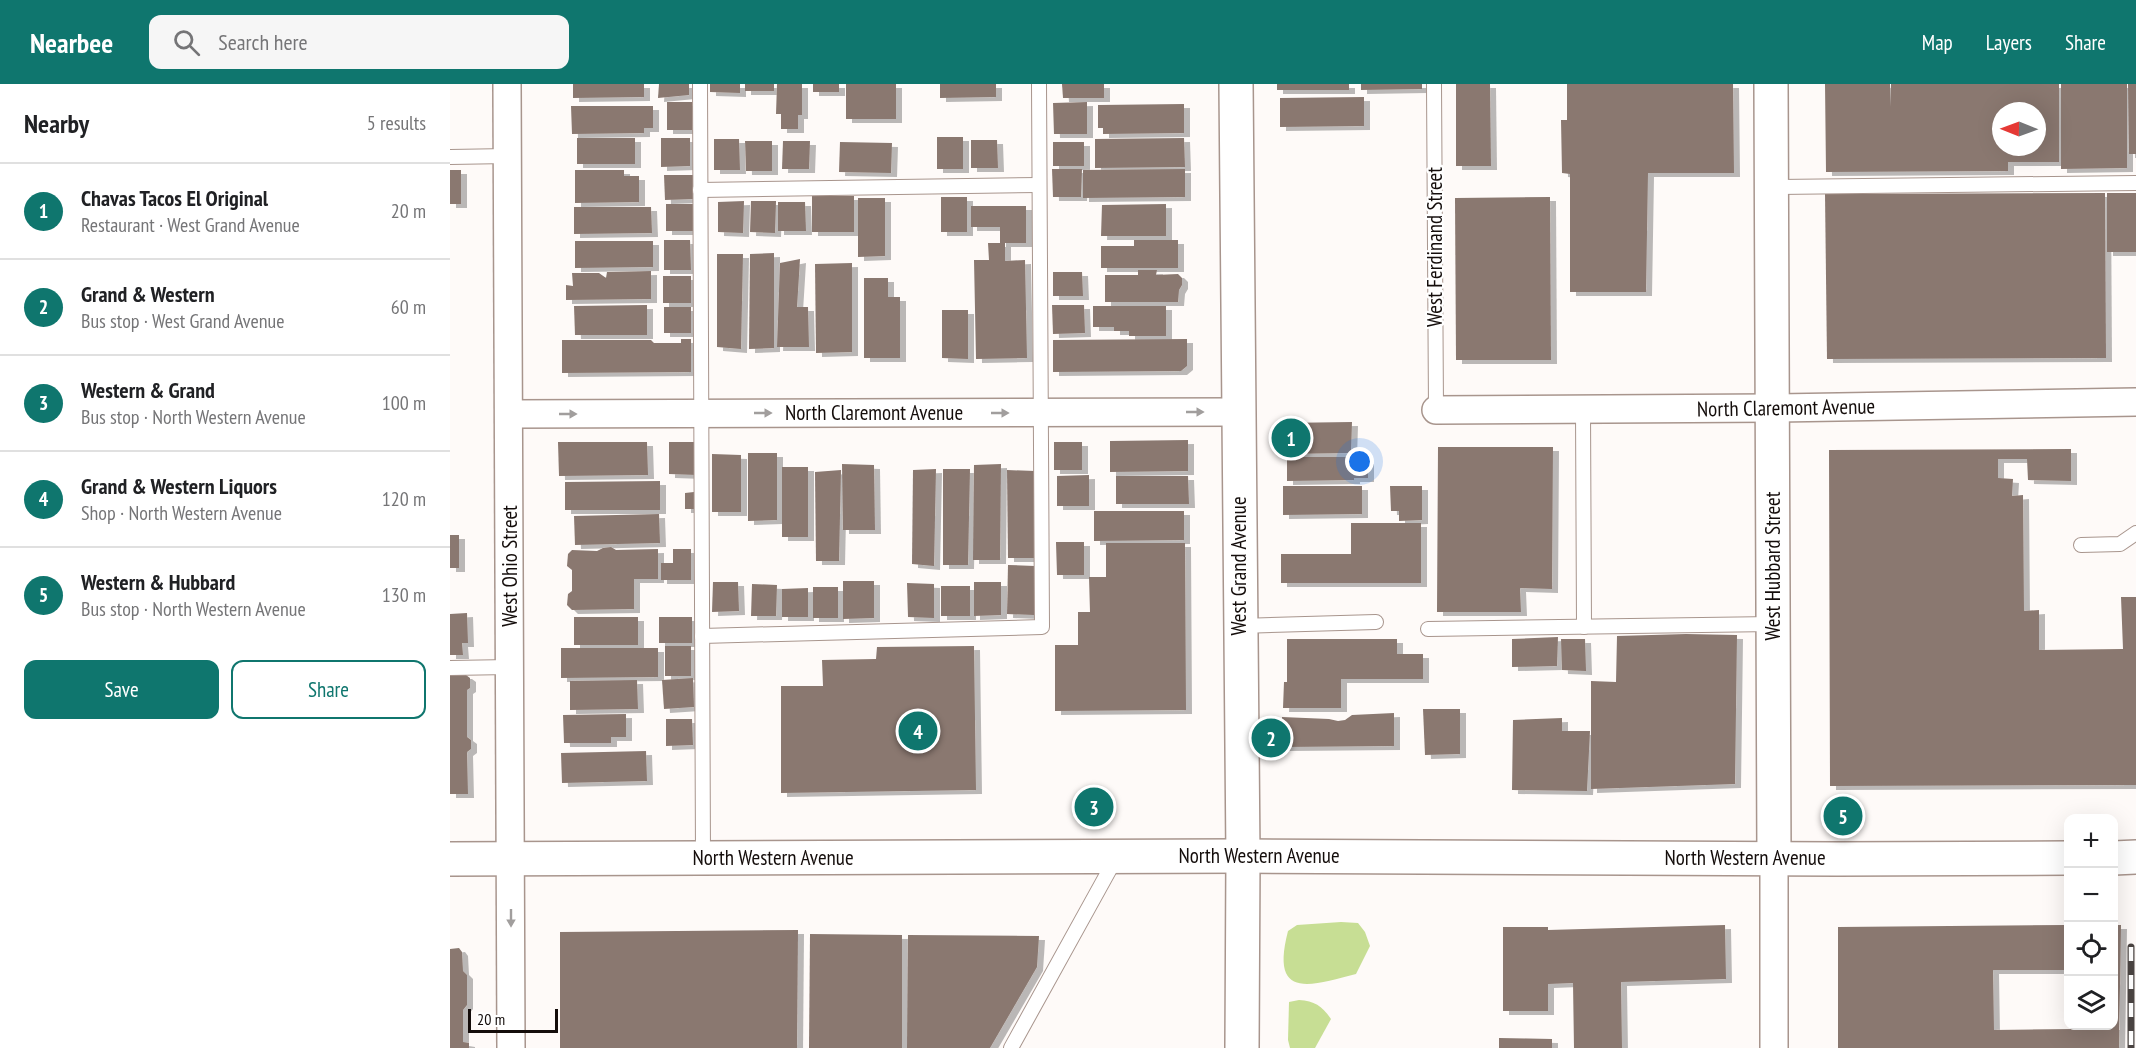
<!DOCTYPE html>
<html lang="en">
<head>
<meta charset="utf-8">
<style>
  body { margin:0; font-family:"PT Sans Narrow",sans-serif; background:#f6f6f6; color:#202124 }
  .controls { position:absolute; right:18px; bottom:18px; display:grid; overflow:hidden; border-radius:12px; box-shadow:0 6px 24px #0002 }
  .controls button { width:54px; height:54px; display:grid; place-items:center; padding:0; border:0; border-bottom:2px solid #e0e0e0; background:#fff; color:#202124; font:30px sans-serif }
  .compass { position:absolute; left:1542px; top:18px; width:54px; height:54px; border-radius:50%; background:#fff; box-shadow:0 6px 24px #0002; rotate:271deg }
  .scale { position:absolute; left:18px; bottom:15px; width:90px; box-sizing:border-box; padding-left:6px; border:3px solid #140d0b; border-top:0; font-size:16px; line-height:21px; white-space:nowrap; color:#140d0b; -webkit-text-stroke:4px #fff; paint-order:stroke }
  .you { position:absolute; left:910px; top:378px; width:21px; height:21px; margin:-15px; border:4px solid #fff; border-radius:50%; background:#1a73e8; box-shadow:0 0 0 9px #1a73e833 }
  .badge { display:grid; place-items:center; width:39px; height:39px; border-radius:50%; background:#0f766e; color:#fff; font-size:20px; font-weight:700 }
  .pin { position:absolute; translate:-50% -50%; border:3px solid #fff; box-shadow:0 2px 6px #0006 }
  .list { margin:0; padding:0; list-style:none }
  h2 { display:flex; justify-content:space-between; align-items:center; height:78px; margin:0; padding:0 24px; font-size:26px }
  h2 small { font-size:20px; font-weight:400; color:#757577 }
  .list li { display:grid; grid-template-columns:39px 1fr auto; gap:18px; align-items:center; box-sizing:border-box; height:96px; padding:0 24px; border-top:2px solid #e0e0e0 }
  .list b { display:block; font-size:22px; white-space:nowrap }
  .list p { margin:0; font-size:20px; white-space:nowrap; color:#757577 }
  .list em { font-size:20px; font-style:normal; color:#757577 }
  .actions { display:flex; gap:12px; padding:18px 24px }
  .actions a { flex:1; padding:14px 0; border:2px solid #0f766e; border-radius:12px; text-align:center; font-size:21px; color:#0f766e }
  .actions .main { background:#0f766e; color:#fff }
  .icon { flex:none; width:33px; height:33px; fill:none; stroke:currentColor; stroke-width:2; stroke-linecap:round; stroke-linejoin:round }
  .map { position:relative; flex:none; width:1686px; height:964px; overflow:hidden }
  header { display:flex; align-items:center; gap:36px; box-sizing:border-box; height:84px; padding:0 30px; background:#0f766e; color:#fff }
  header strong { font-size:28px }
  nav { display:flex; gap:33px; margin-inline-start:auto; font-size:21px }
  .search { width:420px; height:54px; background:#f6f6f6; display:flex; align-items:center; gap:15px; box-sizing:border-box; padding:0 21px; border-radius:12px; color:#757577; font-size:22px }
  main { display:flex }
  aside { flex:1; background:#fff }
  .map>svg:first-child { display:block }
  .green { fill:#c7de94 }
  .building { fill:#8a7870; fill-rule:evenodd; filter:url(#shadow) }
  .lines { fill:none; stroke-linecap:round; stroke-linejoin:round }
  .service-casing { stroke:#a8958d; stroke-width:16 }
  .minor-casing { stroke:#a8958d; stroke-width:30 }
  .tertiary-casing { stroke:#a8958d; stroke-width:36 }
  .secondary-casing { stroke:#a8958d; stroke-width:36 }
  .service { stroke:#fff; stroke-width:14 }
  .minor { stroke:#fff; stroke-width:27 }
  .tertiary { stroke:#fff; stroke-width:33 }
  .secondary { stroke:#fff; stroke-width:33 }
  .rail-casing { stroke:#4a4442; stroke-width:7 }
  .rail { stroke:#fff; stroke-width:4.5; stroke-dasharray:14; stroke-linecap:butt }
  .oneway { fill:#a19e9d }
  .labels { text-anchor:middle; stroke-width:4.5; stroke-linejoin:round; paint-order:stroke }
  .street-label { font-size:21px; fill:#140d0b; stroke:#fff }
</style>
</head>
<body>
<header>
<strong>Nearbee</strong>
<div class="search"><svg class="icon" aria-label="search" viewBox="0 0 24 24"><circle cx="10" cy="10" r="6"/><path d="M15 15l6 6"/></svg>Search here</div>
<nav><a>Map</a><a>Layers</a><a>Share</a></nav>
</header>
<main>
<aside>
<h2>Nearby<small>5 results</small></h2>
<ul class="list">
<li><span class="badge">1</span><div><b>Chavas Tacos El Original</b><p>Restaurant · West Grand Avenue</p></div><em>20 m</em></li>
<li><span class="badge">2</span><div><b>Grand &amp; Western</b><p>Bus stop · West Grand Avenue</p></div><em>60 m</em></li>
<li><span class="badge">3</span><div><b>Western &amp; Grand</b><p>Bus stop · North Western Avenue</p></div><em>100 m</em></li>
<li><span class="badge">4</span><div><b>Grand &amp; Western Liquors</b><p>Shop · North Western Avenue</p></div><em>120 m</em></li>
<li><span class="badge">5</span><div><b>Western &amp; Hubbard</b><p>Bus stop · North Western Avenue</p></div><em>130 m</em></li>
</ul>
<div class="actions"><a class="main">Save</a><a>Share</a></div>
</aside>
<div class="map">
<svg width="1686" height="964" viewBox="0 0 1686 964">
  <defs>
    <filter id="shadow"><feDropShadow dx="6" dy="4" stdDeviation="0" flood-color="#0004"/></filter>
  </defs>
  <rect width="100%" height="100%" fill="#fefaf8"/>
  <g class="green">
    <path d="M891 838 908 839 915 848 920 862 906 890C860 902 820 916 838 847L847 841Z"/>
    <path d="M849 916C865 917 872 922 881 935L865 964H840L838 956 839 918Z"/>
  </g>
  <g class="building">
    <path d="M123 0H194V13L123 14Z"/>
    <path d="M209 0H239V11L208 14Z"/>
    <path d="M260 0H290V9L260 8Z"/>
    <rect x="295" y="0" width="29" height="7"/>
    <path d="M327 0H352V31H348V45H331V30H326Z"/>
    <rect x="363" y="0" width="26" height="8"/>
    <rect x="396" y="0" width="50" height="35"/>
    <path d="M490 0H546V13L490 14Z"/>
    <path d="M612 0H654V14H613Z"/>
    <rect x="827" y="0" width="72" height="6"/>
    <path d="M911 0H972V5L911 6Z"/>
    <path d="M1006 0H1040L1041 82H1006Z"/>
    <path d="M1117 0H1283L1284 89H1198L1196 208H1120V90L1112 89 1111 36H1117Z"/>
    <path d="M1375 0H1440V23L1441 0H1609V78H1558V87L1376 88ZM1551 27H1587V63H1551Z"/>
    <path d="M1611 0H1677V84L1611 85Z"/>
    <path d="M1678 0H1686V70H1679Z"/>
    <path d="M914 13V42L830 43V14Z"/>
    <rect x="217" y="18" width="25" height="28"/>
    <path d="M637 18V50H604L603 19Z"/>
    <path d="M734 20V49L653 50V44H648V21Z"/>
    <path d="M121 22H203V44H194V49L122 50Z"/>
    <rect x="487" y="53" width="26" height="32"/>
    <rect x="127" y="54" width="58" height="26"/>
    <path d="M211 54H240V82L211 83Z"/>
    <path d="M734 54 735 83 645 84V55Z"/>
    <path d="M264 55H289L290 86H264Z"/>
    <path d="M521 56H547L548 84H521Z"/>
    <path d="M295 57H322V87H296Z"/>
    <path d="M333 57H360L359 85H332Z"/>
    <path d="M390 58 442 59 441 89 389 88Z"/>
    <rect x="603" y="58" width="31" height="24"/>
    <path d="M602 85H632L631 113H603Z"/>
    <path d="M735 85V113L633 114V86Z"/>
    <rect x="0" y="86" width="11" height="34"/>
    <path d="M125 86H174V92H189V118L125 119Z"/>
    <path d="M214 91H244V115L215 116Z"/>
    <path d="M1655 109 1656 274 1377 275 1375 110Z"/>
    <rect x="1657" y="109" width="29" height="59"/>
    <rect x="362" y="112" width="42" height="36"/>
    <rect x="491" y="113" width="26" height="35"/>
    <path d="M1100 113 1101 276H1006L1005 114Z"/>
    <path d="M408 114H435V172L408 173Z"/>
    <path d="M294 117 293 149 268 148V118Z"/>
    <path d="M301 117H326L325 149 300 148Z"/>
    <path d="M328 118H355L356 147H328Z"/>
    <rect x="216" y="120" width="27" height="27"/>
    <path d="M716 120V152H651L652 121Z"/>
    <path d="M521 122H576V159H555V177L575 176 577 274 526 275 524 176H539L538 159H550V143H521Z"/>
    <path d="M124 123H201L202 149 124 150Z"/>
    <path d="M214 156H240L241 186H214Z"/>
    <path d="M684 156H728V184H651V162H684Z"/>
    <path d="M125 157H203V183L125 184Z"/>
    <path d="M324 169V264L299 265 300 170Z"/>
    <path d="M267 170H293L291 265 267 263Z"/>
    <path d="M350 175 347 223H358L359 263H327L330 179Z"/>
    <path d="M402 179V268L366 269 365 180Z"/>
    <path d="M688 186H707L706 191 728 190 732 194V201L729 206 728 218H655V191H688Z"/>
    <path d="M201 187V215L116 216V201L123 202 122 189H149L156 194 157 188Z"/>
    <path d="M603 188H632L633 212H603Z"/>
    <rect x="213" y="192" width="28" height="27"/>
    <path d="M414 194H438V213H450V274H414Z"/>
    <path d="M197 221V251H125L124 222Z"/>
    <path d="M602 221H634L635 249 603 250Z"/>
    <path d="M643 222H716V252H679V247H664V243H643Z"/>
    <rect x="214" y="223" width="27" height="26"/>
    <path d="M492 226H518V275L492 274Z"/>
    <path d="M231 255H241V288L112 289V256H201L204 259H231Z"/>
    <path d="M737 255V282L731 287 603 288V256Z"/>
    <path d="M902 338 901 369 831 370V339Z"/>
    <path d="M738 356V387L660 388V357Z"/>
    <path d="M108 358H197L198 391 109 392Z"/>
    <path d="M219 358H247V391L219 390Z"/>
    <rect x="604" y="358" width="28" height="28"/>
    <path d="M988 363H1103L1102 505 1070 504 1071 528H987Z"/>
    <path d="M1621 365V397L1578 396 1577 375H1548V394L1563 395 1562 412 1573 411 1574 527 1589 526V566L1673 565 1671 513H1686V701L1380 702 1379 366Z"/>
    <path d="M298 369H327V436L298 437Z"/>
    <path d="M262 370 291 371V428H262Z"/>
    <path d="M837 373H905V376H918V394H904V396L837 397Z"/>
    <path d="M392 380 424 381 425 446H393Z"/>
    <path d="M551 380 550 476H523L524 381Z"/>
    <rect x="332" y="383" width="26" height="70"/>
    <path d="M486 385 484 482 462 480 463 386Z"/>
    <path d="M493 385H520L518 481H493Z"/>
    <path d="M391 386 389 477H366L365 388Z"/>
    <path d="M557 386 585 387V474H558Z"/>
    <path d="M639 391V422H607V392Z"/>
    <path d="M666 392H738L739 420H666Z"/>
    <path d="M210 397V426H115V398Z"/>
    <path d="M833 402H912V430L833 431Z"/>
    <path d="M940 402H972V436L949 437V427H941Z"/>
    <path d="M244 408V425H235V409Z"/>
    <path d="M644 427H734V456L644 457Z"/>
    <path d="M209 430 210 459 125 461 124 432Z"/>
    <path d="M901 439H971V499H831V470H901Z"/>
    <rect x="0" y="451" width="9" height="33"/>
    <path d="M606 458H634V491H607Z"/>
    <path d="M656 459H735L736 626 605 627V561H628V528H640L639 493H656Z"/>
    <path d="M161 463 166 466 208 465V495H184V525L122 526 117 521 118 510 122 507V486L117 482 118 470 122 466 147 467 153 464Z"/>
    <path d="M223 465H241V496H211V479H223Z"/>
    <path d="M558 481 585 482 584 531 557 530Z"/>
    <path d="M393 497H424V534L393 535Z"/>
    <path d="M263 498H288L289 527 262 528Z"/>
    <path d="M524 498H551V531L524 532Z"/>
    <path d="M457 499 484 500V534L458 533Z"/>
    <path d="M302 500 327 501 326 532H301Z"/>
    <rect x="491" y="502" width="29" height="30"/>
    <rect x="363" y="503" width="25" height="31"/>
    <path d="M358 504V533H332V505Z"/>
    <path d="M17 529 18 559H12L13 571H0V530Z"/>
    <rect x="124" y="533" width="64" height="28"/>
    <rect x="209" y="533" width="33" height="26"/>
    <path d="M1236 550 1287 551 1285 700 1141 705V597L1166 598 1167 552Z"/>
    <path d="M1108 553 1107 582 1062 583V555Z"/>
    <path d="M837 555H947V570H973V595H891V624H833L834 598H837Z"/>
    <path d="M1111 555H1135L1136 587 1112 586Z"/>
    <rect x="215" y="562" width="26" height="30"/>
    <path d="M524 562 526 706 331 709V602H373L372 576 426 575 427 563Z"/>
    <path d="M111 564H208V593L111 594Z"/>
    <path d="M0 591H16L20 594V604L17 606V653L21 656V665L17 668 18 710H0Z"/>
    <path d="M243 594 244 623 214 625 212 596Z"/>
    <path d="M187 596 188 625 120 626V597Z"/>
    <path d="M973 625H1010V670L975 671Z"/>
    <path d="M944 629V662L834 663 829 660 828 651 832 649V633L879 635 888 637 895 636 902 631Z"/>
    <path d="M176 630V653H161V659H114L113 631Z"/>
    <path d="M1112 634V647H1140L1137 707 1062 706 1063 636Z"/>
    <path d="M216 635H242L243 661 216 662Z"/>
    <path d="M196 667 197 697 112 699 111 669Z"/>
    <path d="M1275 841 1276 895 1171 898 1172 964H1124L1123 899 1098 900V927H1053V843H1098V846Z"/>
    <path d="M1618 841V886H1543L1544 946 1625 945V942H1664V841H1671L1669 964H1388V843Z"/>
    <path d="M348 846 347 964H110V848Z"/>
    <path d="M360 850 452 851V964H359Z"/>
    <path d="M458 851 589 852 587 883 540 964H457Z"/>
    <path d="M9 864 12 868 13 887 17 891V921L13 926V958L19 959V964H0V865Z"/>
    <path d="M1049 954 1102 955V964H1049Z"/>
  </g>
  <g class="lines">
    <defs>
      <g id="service">
        <path d="M250 0 253 774"/>
        <path d="M984 0 986 326"/>
        <path d="M0 73 58 72"/>
        <path d="M1322 103 1686 99"/>
        <path d="M250 106 589 101"/>
        <path d="M1133 325 1134 543"/>
        <path d="M1631 461 1670 460 1686 449"/>
        <path d="M790 542 926 538"/>
        <path d="M978 545 1323 540"/>
        <path d="M252 552 592 543 589 0"/>
        <path d="M0 584 60 583"/>
        <path d="M561 964 666 774"/>
      </g>
      <g id="minor">
        <path d="M57 0 61 964"/>
        <path d="M986 326 1322 324 1686 318"/>
        <path d="M59 330 788 328"/>
        <path d="M1324 775V964"/>
      </g>
      <path id="tertiary" d="M1321 0 1324 775"/>
      <g id="secondary">
        <path d="M786 0 793 772 792 964"/>
        <path d="M1664 774 1686 773"/>
        <path d="M0 775 793 772 1387 775 1618 774"/>
      </g>
    </defs>
    <use href="#service" class="service-casing"/>
    <use href="#minor" class="minor-casing"/>
    <use href="#tertiary" class="tertiary-casing"/>
    <use href="#secondary" class="secondary-casing"/>
    <use href="#service" class="service"/>
    <use href="#minor" class="minor"/>
    <use href="#tertiary" class="tertiary"/>
    <use href="#secondary" class="secondary"/>
    <defs>
      <path id="rail" d="M1681 863V964"/>
    </defs>
    <use href="#rail" class="rail-casing"/>
    <use href="#rail" class="rail"/>
  </g>
  <defs><path id="oneway-solid" d="M-6-.8H1V-3.2L6.5 0L1 3.2V.8H-6Z" transform="scale(1.5)"/></defs>
  <g class="oneway">
    <use href="#oneway-solid" transform="translate(745 328)"/>
    <use href="#oneway-solid" transform="translate(313 329)"/>
    <use href="#oneway-solid" transform="translate(550 329)"/>
    <use href="#oneway-solid" transform="translate(118 330)"/>
    <use href="#oneway-solid" transform="translate(61 834) rotate(90)"/>
  </g>
  <g class="labels">
    <g class="street-label">
      <text transform="translate(985 163) rotate(-90)" y="7">West Ferdinand Street</text>
      <text transform="translate(1336 324) rotate(-1)" y="7">North Claremont Avenue</text>
      <text x="424" y="336">North Claremont Avenue</text>
      <text transform="translate(60 482) rotate(-90)" y="7">West Ohio Street</text>
      <text transform="translate(789 482) rotate(-90)" y="7">West Grand Avenue</text>
      <text transform="translate(1323 482) rotate(-90)" y="7">West Hubbard Street</text>
      <text x="809" y="779">North Western Avenue</text>
      <text x="323" y="781">North Western Avenue</text>
      <text x="1295" y="781">North Western Avenue</text>
    </g>
  </g>
</svg>
<div class="controls">
<button>+</button>
<button>−</button>
<button><svg class="icon" aria-label="locate" viewBox="0 0 24 24"><circle cx="12" cy="12" r="6"/><path d="M12 2v4M12 18v4M2 12h4M18 12h4"/></svg></button>
<button><svg class="icon" aria-label="layers" viewBox="0 0 24 24"><path d="M12 4l9 5-9 5-9-5zM3 14l9 5 9-5"/></svg></button>
</div>
<svg class="compass" viewBox="-18 -18 36 36"><path d="M0-13l5 13h-10z" fill="#e53935"/><path d="M0 13l5-13h-10z" fill="#757577"/></svg>
<div class="scale">20 m</div>
<div class="you"></div>
<div class="pin badge" style="left:841px;top:354px">1</div>
<div class="pin badge" style="left:821px;top:654px">2</div>
<div class="pin badge" style="left:644px;top:723px">3</div>
<div class="pin badge" style="left:468px;top:647px">4</div>
<div class="pin badge" style="left:1393px;top:732px">5</div>
</div>
</main>
</body>
</html>
